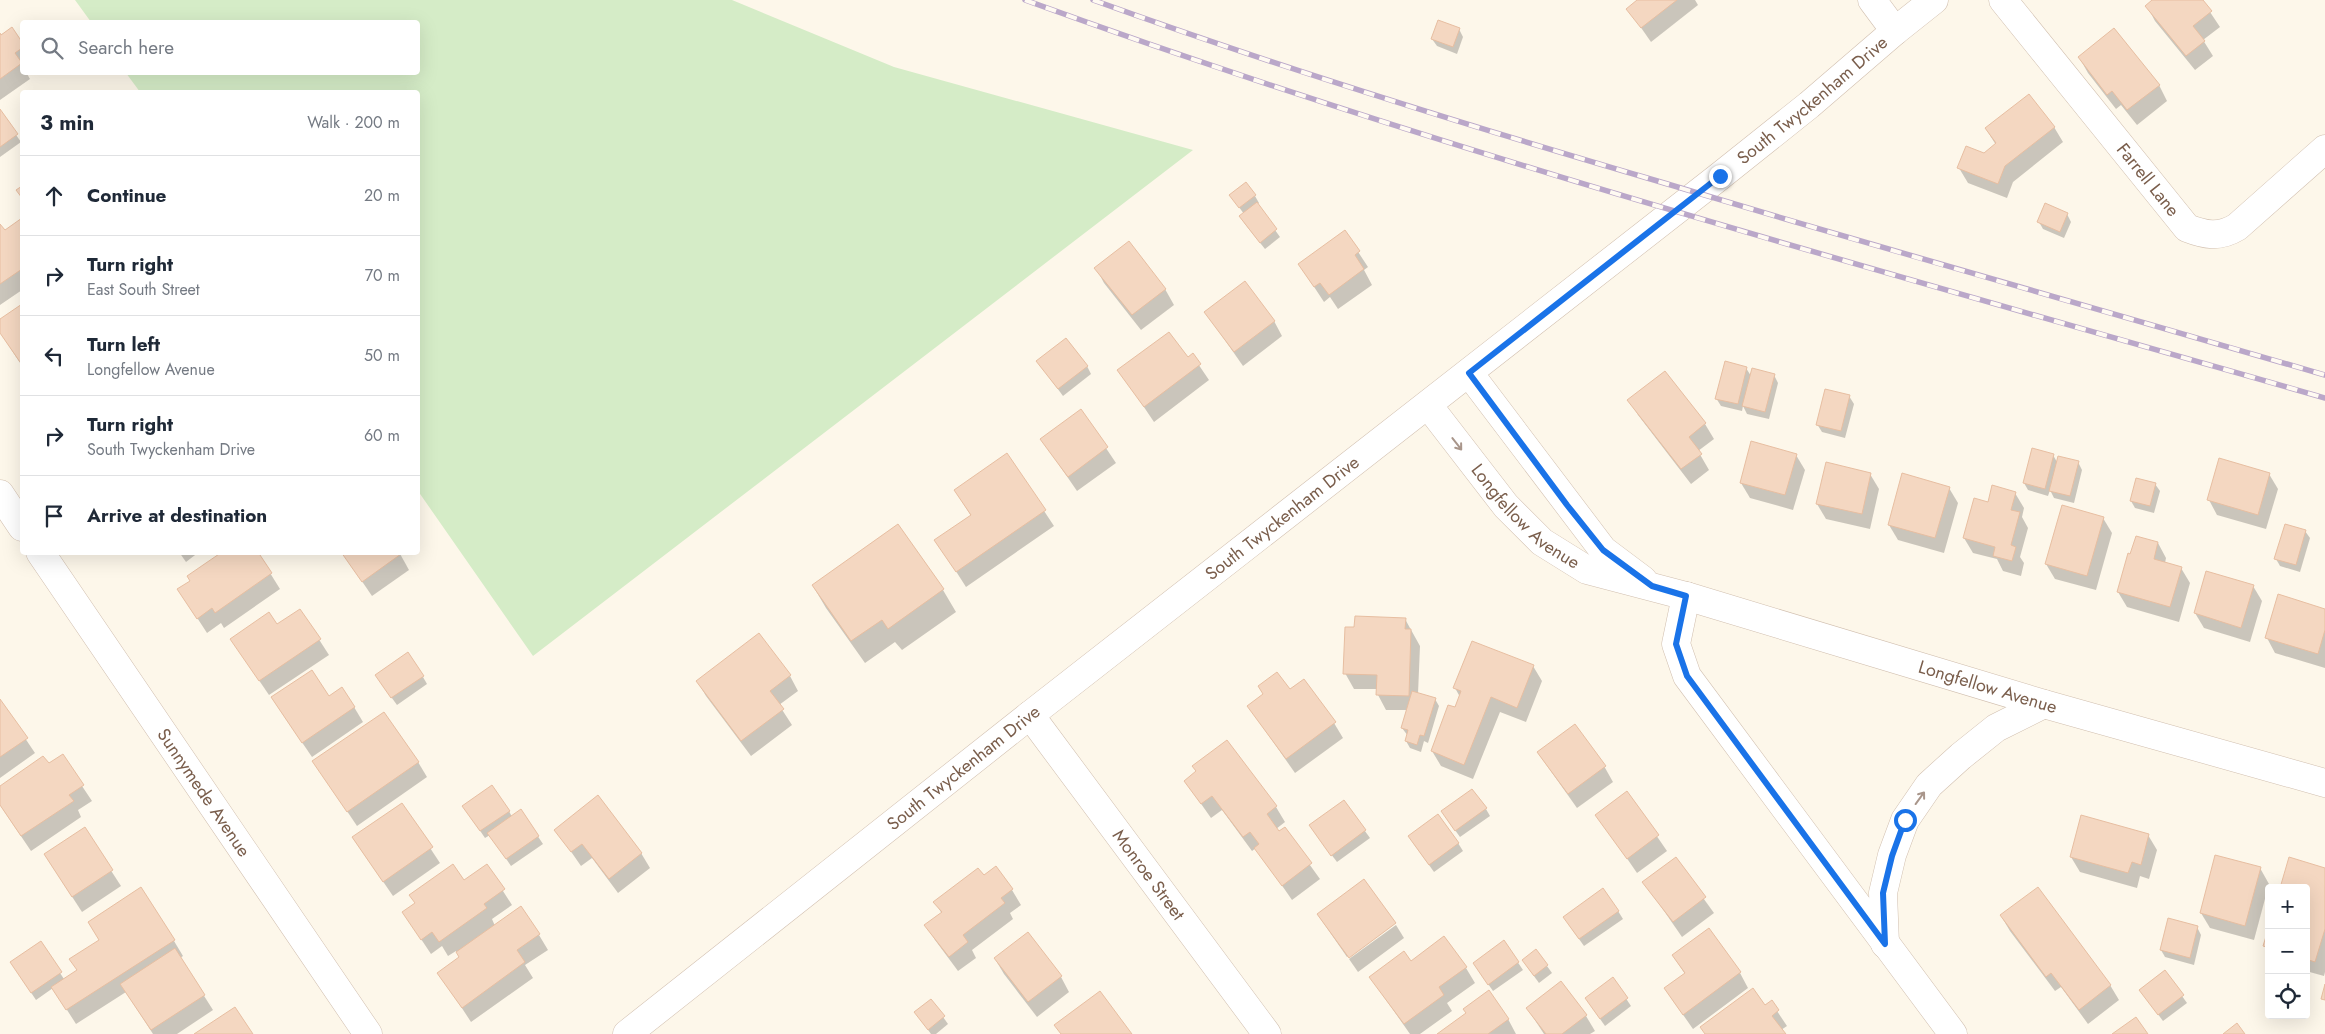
<!DOCTYPE html>
<html lang="en">
<head>
<meta charset="utf-8">
<style>
  body { margin:0; font-family:Jost,sans-serif; background:#f6f6f7; color:#1f2937 }
  .controls { position:absolute; right:15px; bottom:15px; display:grid; overflow:hidden; border-radius:5px; box-shadow:0 5px 20px #0002 }
  .controls button { width:45px; height:45px; display:grid; place-items:center; padding:0; border:0; border-bottom:1px solid #e0e1e3; background:#fff; color:#1f2937; font:25px sans-serif }
  .stop { position:absolute; width:15px; height:15px; margin:-11px; border:4px solid #1a73e8; border-radius:50%; background:#fff }
  .stop.end { background:#1a73e8; border-color:#fff; box-shadow:0 1px 5px #0008 }
  .list { margin:0; padding:0; list-style:none }
  h2 { display:flex; justify-content:space-between; align-items:center; height:65px; margin:0; padding:0 20px; font-size:21px }
  h2 small { font-size:16px; font-weight:400; color:#747a83 }
  .list li { display:grid; grid-template-columns:32px 1fr auto; gap:15px; align-items:center; box-sizing:border-box; height:80px; padding:0 20px; border-top:1px solid #e0e1e3 }
  .list b { display:block; font-size:19px; white-space:nowrap }
  .list p { margin:0; font-size:16px; white-space:nowrap; color:#747a83 }
  .list em { font-size:16px; font-style:normal; color:#747a83 }
  .icon { flex:none; width:28px; height:28px; fill:none; stroke:currentColor; stroke-width:2; stroke-linecap:round; stroke-linejoin:round }
  .map { position:relative; flex:none; width:2325px; height:1034px; overflow:hidden }
  .search { position:absolute; background:#fff; box-shadow:0 5px 20px #0002; left:20px; top:20px; width:400px; height:55px; display:flex; align-items:center; gap:12px; box-sizing:border-box; padding:0 18px; border-radius:5px; color:#747a83; font-size:19px }
  .panel { position:absolute; background:#fff; box-shadow:0 5px 20px #0002; left:20px; top:90px; width:400px; height:465px; border-radius:5px }
  .map>svg:first-child { display:block }
  .green { fill:#d5ecc7 }
  .shadow { fill:#0003 }
  .building { fill:#f4d7c1; stroke:#e7bea1 }
  .lines { fill:none; stroke-linecap:round; stroke-linejoin:round }
  .minor-casing { stroke:#d1bfaf; stroke-width:29 }
  .minor { stroke:#fff; stroke-width:28 }
  .rail-casing { stroke:#baa7c9; stroke-width:5.5 }
  .rail { stroke:#fffaf2; stroke-width:4; stroke-dasharray:11; stroke-linecap:butt }
  .oneway { stroke:#a9968b }
  .route { stroke:#1a73e8; stroke-width:6 }
  .labels { text-anchor:middle; stroke-width:4; stroke-linejoin:round; paint-order:stroke }
  .street-label { font-size:18px; fill:#7a5e4c; stroke:#fffaf2 }
</style>
</head>
<body>
<div class="map">
<svg width="2325" height="1034" viewBox="0 0 2325 1034">
  <rect width="100%" height="100%" fill="#fdf7ea"/>
  <path class="green" d="M75 0H732L894 67 1193 150 533 656 418 491V92H140L126 73 418 72V22H91Z"/>
  <g class="shadow">
    <path d="M1639 0H1695L1698 5 1651 42 1628 9Z"/>
    <path d="M2154 0H2202L2220 27 2203 40 2213 56 2195 70 2155 21 2147 6Z"/>
    <path d="M12 29 22 44V72H26L30 79 0 100V35Z"/>
    <path d="M1459 29 1463 37 1457 54 1437 46 1432 39Z"/>
    <path d="M2079 57 2159 85 2167 101 2137 125 2121 105 2116 109 2088 73Z"/>
    <path d="M0 112 21 142 0 157Z"/>
    <path d="M2054 127 2063 142 2013 182 2007 198 1968 183 1959 168 1984 155 1996 145 1986 129Z"/>
    <path d="M1231 196H1255L1259 203 1257 205 1280 237 1265 249 1245 224 1240 216 1244 214Z"/>
    <path d="M2067 214 2071 222 2064 238 2043 229 2039 222Z"/>
    <path d="M22 220V290L0 305V226L5 232Z"/>
    <path d="M1345 232 1368 267 1364 270 1372 285 1338 309 1330 297 1324 302 1299 264Z"/>
    <path d="M1096 268 1165 289 1174 305 1141 330 1104 283Z"/>
    <path d="M22 305V366L0 332V321Z"/>
    <path d="M1206 313 1274 321 1282 336 1243 366Z"/>
    <path d="M1192 355 1209 380 1154 422 1119 370 1187 358Z"/>
    <path d="M1038 362 1087 366 1091 374 1063 396Z"/>
    <path d="M1746 368 1751 376 1774 375 1778 383 1769 419 1747 414 1743 406 1742 411 1721 406 1716 398Z"/>
    <path d="M1665 372 1705 424 1714 439 1698 451 1709 470 1691 484 1638 415 1629 400Z"/>
    <path d="M1849 396 1854 404 1845 438 1822 432 1817 424Z"/>
    <path d="M1081 411 1116 463 1077 491 1042 440Z"/>
    <path d="M1007 455 1054 526 966 587 936 540 971 516 955 490Z"/>
    <path d="M1796 455 1805 470 1793 510 1750 498 1741 483Z"/>
    <path d="M2053 455 2057 462H2078L2082 470 2074 503 2054 498 2050 490 2048 496 2028 490 2024 483Z"/>
    <path d="M1870 474 1879 489 1870 529 1826 519 1817 504Z"/>
    <path d="M2269 474 2278 489 2266 529 2217 515 2209 500Z"/>
    <path d="M2155 484 2160 491 2154 513 2135 508 2131 501Z"/>
    <path d="M1949 488 1958 503 1944 553 1898 540 1889 525Z"/>
    <path d="M2015 493 2024 508 2022 517 2028 528 2020 557 2024 563 2021 576 2003 571 1997 559 1973 553 1964 538 1989 503Z"/>
    <path d="M2103 518 2112 533 2096 590 2055 579 2046 564Z"/>
    <path d="M898 526 943 590 956 612 902 650 895 642 865 663 826 608 813 586Z"/>
    <path d="M2305 531 2310 538 2300 572 2280 566 2276 559Z"/>
    <path d="M2158 543 2166 558 2165 563 2181 568 2190 583 2179 622 2127 607 2118 592Z"/>
    <path d="M179 552H199L186 562Z"/>
    <path d="M257 552 280 589 224 628 221 623 207 633 179 590Z"/>
    <path d="M342 552H399L409 570 372 596Z"/>
    <path d="M2253 586 2262 601 2250 642 2204 628 2195 613Z"/>
    <path d="M300 610 329 655 269 695 241 654Z"/>
    <path d="M2325 610V668L2275 653 2267 638Z"/>
    <path d="M1405 619 1420 646 1418 694 1435 699 1439 706 1428 743 1424 741 1421 752 1410 748 1406 741 1408 736 1402 728 1407 710H1386L1378 695V689H1354L1345 673 1355 628Z"/>
    <path d="M1533 666 1542 681 1526 722 1500 712 1473 779 1441 766 1432 751 1460 697 1455 688Z"/>
    <path d="M790 676 798 691 779 705 792 725 751 756 706 696 697 681Z"/>
    <path d="M423 677 427 684 397 705 381 683Z"/>
    <path d="M329 698 354 707 363 722 312 757 282 713Z"/>
    <path d="M0 701 35 753 0 778Z"/>
    <path d="M1248 706 1334 723 1343 738 1295 773Z"/>
    <path d="M1227 741 1276 807 1285 822 1276 829 1279 833 1284 829 1320 879 1292 900 1256 848 1252 851 1222 810 1211 818 1185 781 1197 772Z"/>
    <path d="M1538 753 1604 766 1613 782 1577 808Z"/>
    <path d="M62 756 92 801 78 810 81 817 31 851 0 805V787L48 765Z"/>
    <path d="M314 762H418L427 777 357 826Z"/>
    <path d="M1627 793 1667 851 1637 873 1597 815Z"/>
    <path d="M1344 802 1370 838 1337 862 1315 833Z"/>
    <path d="M401 804 440 863 393 896 353 838Z"/>
    <path d="M1486 809 1490 816 1460 837 1447 819Z"/>
    <path d="M509 811 512 817 521 811 543 844 511 866 490 835 485 838 468 813Z"/>
    <path d="M84 829 121 886 82 912 45 855Z"/>
    <path d="M556 830 641 853 650 868 618 893 592 858 581 866Z"/>
    <path d="M2148 835 2157 850 2149 879 2140 876 2137 888 2080 872 2071 857Z"/>
    <path d="M1458 843 1463 851 1434 872 1414 844Z"/>
    <path d="M1675 859 1714 913 1682 937 1644 882Z"/>
    <path d="M487 866 512 905 492 919 495 926 539 935 548 950 525 965 533 978 471 1022 439 973 460 958 456 951 448 956 442 946 431 954 403 912 464 882Z"/>
    <path d="M2260 868 2269 884 2254 940 2210 928 2201 913Z"/>
    <path d="M2325 869V972L2324 976 2306 971V888Z"/>
    <path d="M983 877 1012 890 1021 905 1010 913 1013 919 972 950 976 958 958 971 935 940 926 925 942 914 935 902Z"/>
    <path d="M141 889 174 941 183 956 180 958 213 1010 177 1034H153L126 992 76 1024 53 988 36 1000 16 970 40 943 64 979 78 971Z"/>
    <path d="M1618 911 1623 919 1584 946 1569 925Z"/>
    <path d="M1318 915 1395 922 1347 957Z"/>
    <path d="M2001 916 2110 985 2119 1000 2088 1024 2061 987 2055 991 2010 931Z"/>
    <path d="M1396 925 1404 938 1358 972 1349 959Z"/>
    <path d="M2197 927 2201 935 2194 965 2165 957 2161 950Z"/>
    <path d="M1504 942 1523 970 1493 991 1479 971Z"/>
    <path d="M1673 956 1740 973 1748 988 1693 1029 1665 989 1685 974Z"/>
    <path d="M995 959 1061 977 1069 992 1037 1017 1004 974Z"/>
    <path d="M1411 962 1466 968 1475 983 1447 1003 1452 1011 1420 1034H1410L1370 977Z"/>
    <path d="M1547 966 1552 973 1539 983 1528 968Z"/>
    <path d="M2164 971 2187 1003 2163 1021 2140 990Z"/>
    <path d="M1613 979 1631 1006 1605 1026 1591 1006Z"/>
    <path d="M931 1000 948 1024 936 1034H931L920 1019Z"/>
    <path d="M1771 1002 1787 1026 1781 1030 1784 1034H1705Z"/>
    <path d="M1527 1008 1586 1016 1595 1031 1590 1034H1544Z"/>
    <path d="M1467 1014 1508 1019 1516 1034H1439Z"/>
  </g>
  <g class="building">
    <path d="M1637 0H1677L1641 28 1626 9Z"/>
    <path d="M2152 0H2203L2212 11 2193 26 2205 41 2186 56 2145 6Z"/>
    <path d="M1438 20 1460 28 1453 47 1431 39Z"/>
    <path d="M12 27 22 42V48L15 53 22 63 0 79V33L1 35Z"/>
    <path d="M2114 28 2160 85 2127 110 2112 91 2107 95 2078 57Z"/>
    <path d="M2029 94 2055 127 2005 166 1998 184 1957 168 1966 146 1984 153 1996 143 1985 128Z"/>
    <path d="M0 109 18 134 0 147Z"/>
    <path d="M1246 182 1256 195 1239 208 1229 195Z"/>
    <path d="M22 186V198L16 190Z"/>
    <path d="M1257 202 1277 229 1260 243 1239 216Z"/>
    <path d="M2045 203 2068 213 2060 232 2037 222Z"/>
    <path d="M22 218V269L0 284V224L5 230Z"/>
    <path d="M1345 230 1360 251 1355 255 1364 269 1329 295 1320 283 1314 287 1298 264Z"/>
    <path d="M1129 241 1166 289 1132 315 1094 268Z"/>
    <path d="M1245 281 1275 321 1234 352 1204 312Z"/>
    <path d="M22 304V361L20 362 0 333V319Z"/>
    <path d="M1169 332 1188 357 1193 353 1201 364 1144 407 1117 370Z"/>
    <path d="M1066 338 1088 366 1058 389 1036 361Z"/>
    <path d="M1725 361 1747 367 1738 404 1715 399Z"/>
    <path d="M1752 368 1775 374 1765 412 1742 406Z"/>
    <path d="M1665 371 1706 423 1689 437 1702 454 1681 469 1627 400Z"/>
    <path d="M1825 389 1850 395 1841 431 1816 425Z"/>
    <path d="M1081 409 1108 447 1068 477 1040 439Z"/>
    <path d="M1751 441 1797 454 1785 495 1740 483Z"/>
    <path d="M2032 448 2054 454 2045 489 2023 483Z"/>
    <path d="M1007 453 1046 510 956 572 934 540 971 515 954 490Z"/>
    <path d="M2058 456 2079 461 2070 496 2049 491Z"/>
    <path d="M2219 458 2270 473 2258 515 2207 500Z"/>
    <path d="M1826 462 1871 473 1862 514 1816 504Z"/>
    <path d="M1902 473 1950 487 1935 538 1888 525Z"/>
    <path d="M2136 478 2156 483 2150 506 2130 501Z"/>
    <path d="M1992 485 2016 492 2011 510 2020 512 2011 545 2016 547 2012 561 1993 556 1995 547 1963 538 1974 498 1988 502Z"/>
    <path d="M2062 505 2104 517 2087 576 2045 564Z"/>
    <path d="M898 524 944 589 888 629 882 620 851 641 812 585Z"/>
    <path d="M2285 524 2306 530 2296 565 2274 559Z"/>
    <path d="M2136 536 2158 542 2154 559 2182 567 2170 607 2117 592 2128 553 2130 554Z"/>
    <path d="M222 552H258L272 573 215 613 212 608 197 619 177 589 190 581 187 576Z"/>
    <path d="M341 552H400L401 554 362 582Z"/>
    <path d="M2206 571 2254 585 2241 628 2194 613Z"/>
    <path d="M2278 594 2325 609V630L2318 654 2265 638Z"/>
    <path d="M300 609 321 639 259 681 230 639 269 612 277 624Z"/>
    <path d="M1355 616 1406 618 1405 629H1411L1409 696 1376 695 1377 675 1343 674 1345 627H1354Z"/>
    <path d="M759 633 791 675 770 691 784 709 741 741 696 681Z"/>
    <path d="M1472 641 1534 665 1517 708 1491 697 1464 765 1431 751 1448 705 1455 707 1461 691 1453 688Z"/>
    <path d="M408 652 424 676 391 698 375 675Z"/>
    <path d="M312 670 329 696 342 687 355 707 302 743 271 697Z"/>
    <path d="M1277 672 1290 689 1304 679 1336 722 1286 759 1247 706 1263 694 1258 686Z"/>
    <path d="M1412 691 1436 698 1424 736 1420 735 1417 745 1405 741 1408 730 1401 728Z"/>
    <path d="M0 699 28 738 0 757Z"/>
    <path d="M384 712 419 762 347 812 312 761Z"/>
    <path d="M1575 724 1606 766 1568 794 1537 752Z"/>
    <path d="M1227 740 1277 806 1267 814 1279 831 1285 827 1312 863 1282 886 1254 848 1259 844 1250 832 1243 837 1212 796 1201 804 1184 781 1196 771 1192 766Z"/>
    <path d="M63 754 84 785 69 795 74 801 21 836 0 805V786L43 756 49 763Z"/>
    <path d="M492 785 510 811 480 831 462 806Z"/>
    <path d="M1472 789 1487 808 1455 831 1441 811Z"/>
    <path d="M1627 791 1659 835 1627 859 1595 815Z"/>
    <path d="M598 795 642 853 609 879 582 844 571 852 554 830Z"/>
    <path d="M1344 800 1366 830 1331 856 1309 825Z"/>
    <path d="M402 803 433 847 383 882 352 837Z"/>
    <path d="M521 809 539 836 506 859 487 833Z"/>
    <path d="M1438 814 1459 843 1429 865 1408 836Z"/>
    <path d="M2081 815 2149 834 2141 865 2132 862 2128 873 2070 857Z"/>
    <path d="M85 827 113 870 72 897 44 854Z"/>
    <path d="M2215 855 2261 867 2245 926 2200 913Z"/>
    <path d="M1676 857 1706 897 1673 922 1642 882Z"/>
    <path d="M2289 857 2325 868V929L2315 962 2306 959V888H2280Z"/>
    <path d="M453 864 464 880 487 864 505 889 484 904 487 908 439 942 432 932 421 940 402 912 415 903 409 895Z"/>
    <path d="M996 866 1013 889 1001 898 1005 903 963 935 968 942 949 957 924 925 942 912 933 902 978 868 984 875Z"/>
    <path d="M1364 879 1396 923 1349 958 1317 914Z"/>
    <path d="M141 887 175 940 66 1010 51 987 77 970 69 959 99 940 88 922Z"/>
    <path d="M2038 887 2111 985 2079 1010 2051 973 2046 977 2000 915Z"/>
    <path d="M1603 888 1619 911 1579 939 1563 917Z"/>
    <path d="M521 906 540 934 517 950 525 962 462 1008 437 973 459 957 456 952Z"/>
    <path d="M2168 918 2198 926 2190 958 2160 950Z"/>
    <path d="M2269 927V948L2263 946Z"/>
    <path d="M1709 928 1741 972 1683 1015 1664 988 1685 973 1672 955Z"/>
    <path d="M1028 932 1062 976 1028 1002 994 958Z"/>
    <path d="M1444 936 1467 967 1439 987 1444 995 1404 1024 1369 977 1404 951 1411 961Z"/>
    <path d="M1504 940 1519 962 1488 985 1473 963Z"/>
    <path d="M41 941 62 972 31 993 10 962Z"/>
    <path d="M175 948 205 995 151 1030 120 984Z"/>
    <path d="M1536 949 1548 965 1534 976 1522 960Z"/>
    <path d="M2165 970 2184 995 2158 1015 2139 990Z"/>
    <path d="M1613 977 1628 998 1600 1019 1585 998Z"/>
    <path d="M1561 981 1587 1015 1562 1034H1546L1526 1008Z"/>
    <path d="M2325 984V1000L2321 999Z"/>
    <path d="M1753 988 1765 1005 1772 1000 1779 1010 1772 1016 1786 1034H1705L1700 1027Z"/>
    <path d="M1489 990 1509 1019 1488 1034H1437L1466 1013 1463 1009Z"/>
    <path d="M1100 991 1132 1034H1061L1054 1025Z"/>
    <path d="M931 999 945 1016 928 1030 914 1012Z"/>
    <path d="M235 1007 253 1034H194Z"/>
    <path d="M2136 1017 2148 1034H2112Z"/>
    <path d="M2237 1023 2245 1034H2223Z"/>
  </g>
  <g class="lines">
    <defs>
      <g id="minor">
        <path d="M1872 0 1895 31"/>
        <path id="s1" d="M2003 0 2187 228C2205 235 2219 238 2237 227L2325 149"/>
        <path d="M1469 373 1603 550 1643 580"/>
        <path id="s2" d="M1428 405 1506 506 1542 542 1587 570 1686 596 2044 704 2325 783"/>
        <path d="M0 494 22 527"/>
        <path id="s3" d="M40 552 368 1034"/>
        <path d="M1686 596 1676 644 1687 676 1953 1034"/>
        <path id="s4" d="M1030 715 1267 1034"/>
        <path d="M1885 944 1883 893 1892 855 1905 820 1929 785 1961 756 1996 728 2044 704"/>
        <path id="s5" d="M627 1034 1030 715 1720 176 1809 105 1895 31 1934 0"/>
      </g>
    </defs>
    <use href="#minor" class="minor-casing"/>
    <use href="#minor" class="minor"/>
    <defs>
      <g id="rail">
        <path d="M1025 0C1451 155 1890 273 2325 398"/>
        <path d="M1093 0C1278 67 1466 125 1654 180 1877 247 2101 310 2325 375"/>
      </g>
    </defs>
    <use href="#rail" class="rail-casing"/>
    <use href="#rail" class="rail"/>
  </g>
  <defs><path id="oneway-shaft" d="M-6 0H5M1.5-3L5.5 0L1.5 3" fill="none" stroke-width="1.6" stroke-linecap="round" stroke-linejoin="round" transform="scale(1.25)"/></defs>
  <g class="oneway">
    <use href="#oneway-shaft" transform="translate(1457 444) rotate(52)"/>
    <use href="#oneway-shaft" transform="translate(1920 798) rotate(-54)"/>
  </g>
  <g class="lines">
    <path class="route" d="M1720 176 1469 373 1567 505 1603 550 1652 586 1686 596 1676 644 1687 676 1885 944 1883 893 1892 856 1905 820"/>
  </g>
  <g class="labels">
    <g class="street-label">
      <text dy="6" stroke="none"><textPath href="#s5" startOffset="1509">South Twyckenham Drive</textPath></text>
      <text dy="6" stroke="none"><textPath href="#s1" startOffset="231">Farrell Lane</textPath></text>
      <text dy="6" stroke="none"><textPath href="#s2" startOffset="149">Longfellow Avenue</textPath></text>
      <text dy="6" stroke="none"><textPath href="#s5" startOffset="834">South Twyckenham Drive</textPath></text>
      <text dy="6" stroke="none"><textPath href="#s2" startOffset="649">Longfellow Avenue</textPath></text>
      <text dy="6" stroke="none"><textPath href="#s5" startOffset="429">South Twyckenham Drive</textPath></text>
      <text dy="6" stroke="none"><textPath href="#s3" startOffset="291">Sunnymede Avenue</textPath></text>
      <text dy="6" stroke="none"><textPath href="#s4" startOffset="199">Monroe Street</textPath></text>
    </g>
  </g>
</svg>
<div class="controls">
<button>+</button>
<button>−</button>
<button><svg class="icon" aria-label="locate" viewBox="0 0 24 24"><circle cx="12" cy="12" r="6"/><path d="M12 2v4M12 18v4M2 12h4M18 12h4"/></svg></button>
</div>
<div class="stop" style="left:1905px;top:820px"></div>
<div class="stop end" style="left:1720px;top:176px"></div>
<div class="search"><svg class="icon" aria-label="search" viewBox="0 0 24 24"><circle cx="10" cy="10" r="6"/><path d="M15 15l6 6"/></svg>Search here</div>
<section class="panel">
<h2>3 min<small>Walk · 200 m</small></h2>
<ul class="list">
<li><svg class="icon" aria-label="ahead" viewBox="0 0 24 24"><path d="M12 20V5M6 11l6-6 6 6"/></svg><div><b>Continue</b></div><em>20 m</em></li>
<li><svg class="icon" aria-label="right" viewBox="0 0 24 24"><path d="M7 20v-9h11M14 6l5 5-5 5"/></svg><div><b>Turn right</b><p>East South Street</p></div><em>70 m</em></li>
<li><svg class="icon" aria-label="left" viewBox="0 0 24 24"><path d="M17 20v-9H6M10 6l-5 5 5 5"/></svg><div><b>Turn left</b><p>Longfellow Avenue</p></div><em>50 m</em></li>
<li><svg class="icon" aria-label="right" viewBox="0 0 24 24"><path d="M7 20v-9h11M14 6l5 5-5 5"/></svg><div><b>Turn right</b><p>South Twyckenham Drive</p></div><em>60 m</em></li>
<li><svg class="icon" aria-label="arrive" viewBox="0 0 24 24"><path d="M6 21V4h12l-3 4 3 4H6"/></svg><div><b>Arrive at destination</b></div></li>
</ul>
</section>
</div>
</body>
</html>
